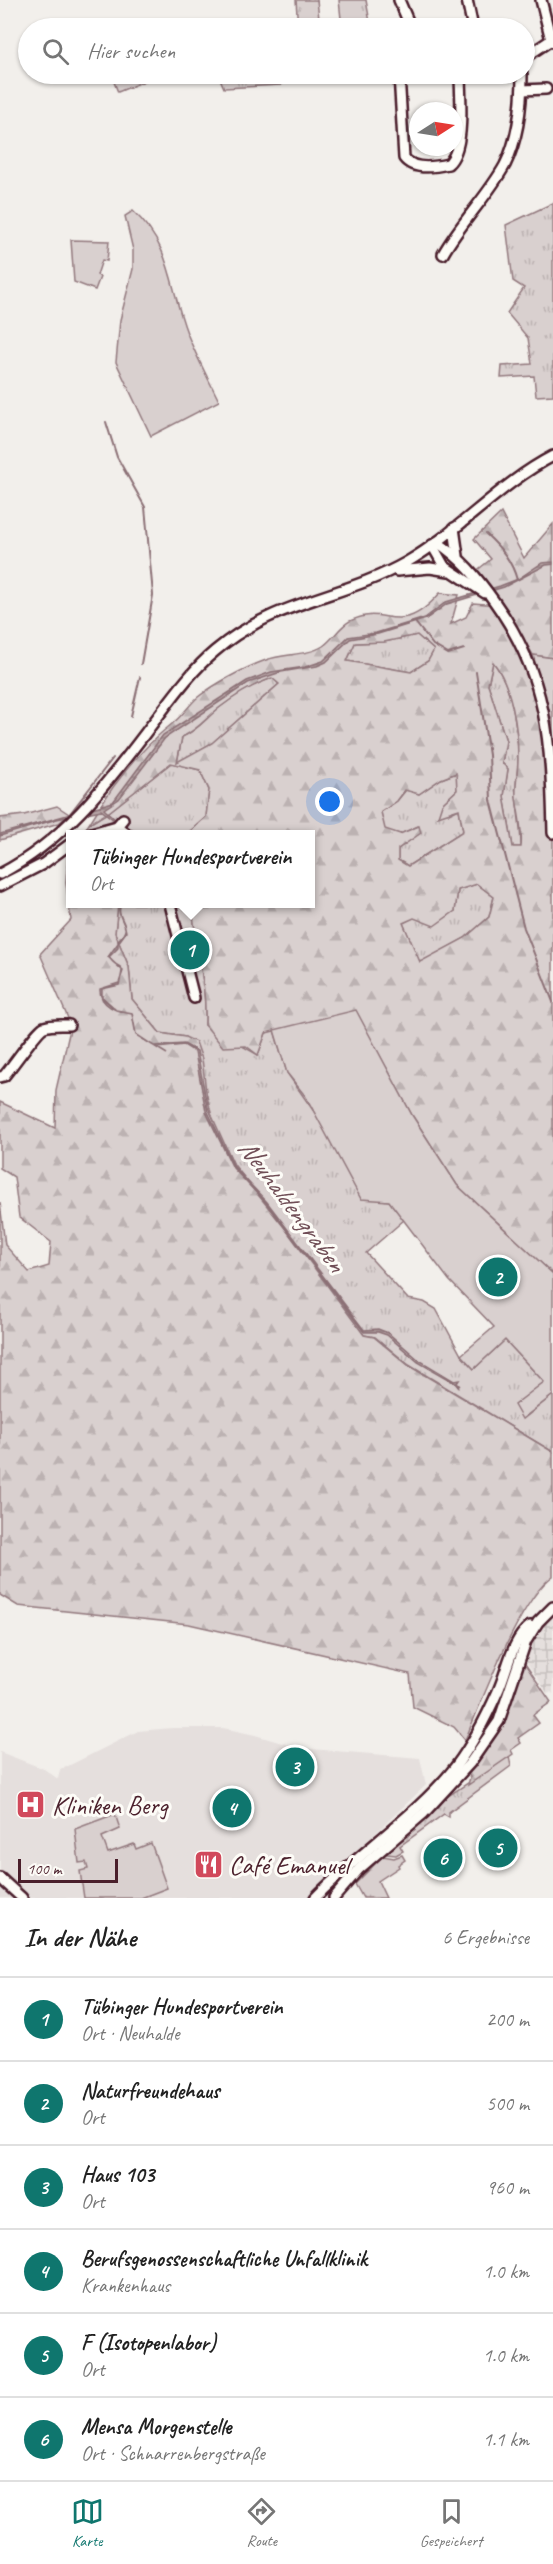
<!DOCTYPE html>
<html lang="de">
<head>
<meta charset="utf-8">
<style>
  body { margin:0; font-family:Caveat,sans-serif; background:#f2f2f2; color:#222 }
  .compass { position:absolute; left:409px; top:102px; width:54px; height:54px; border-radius:50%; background:#fff; box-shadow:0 2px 4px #0004; rotate:78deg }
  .scale { position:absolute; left:18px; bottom:15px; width:100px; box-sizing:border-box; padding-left:6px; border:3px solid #4a1f2b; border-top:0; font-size:16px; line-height:21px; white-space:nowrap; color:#4a1f2b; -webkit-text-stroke:4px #fdfcf7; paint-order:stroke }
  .you { position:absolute; left:330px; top:802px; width:21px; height:21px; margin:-15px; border:4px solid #fff; border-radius:50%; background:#1a73e8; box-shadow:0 0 0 9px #1a73e833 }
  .badge { display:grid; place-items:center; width:39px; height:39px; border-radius:50%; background:#0f766e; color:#fff; font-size:20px; font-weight:700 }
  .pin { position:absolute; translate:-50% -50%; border:3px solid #fff; box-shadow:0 2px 6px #0006 }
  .popup { position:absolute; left:66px; top:830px; width:249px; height:78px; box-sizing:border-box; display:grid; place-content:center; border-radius:0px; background:#fff; filter:drop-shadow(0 2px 4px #0005); font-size:20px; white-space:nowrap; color:#767676 }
  .popup b { font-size:22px; color:#222 }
  .popup::after { content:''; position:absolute; left:50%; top:100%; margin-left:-12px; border:12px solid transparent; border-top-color:#fff }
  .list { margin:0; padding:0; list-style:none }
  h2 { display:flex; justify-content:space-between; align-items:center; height:78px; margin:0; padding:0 24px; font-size:26px }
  h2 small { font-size:20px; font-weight:400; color:#767676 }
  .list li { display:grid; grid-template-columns:39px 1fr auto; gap:18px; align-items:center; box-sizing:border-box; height:84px; padding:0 24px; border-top:2px solid #e0e0e0 }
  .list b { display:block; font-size:22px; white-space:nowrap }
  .list p { margin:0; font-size:20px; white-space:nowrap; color:#767676 }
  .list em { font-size:20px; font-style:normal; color:#767676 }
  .icon { flex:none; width:33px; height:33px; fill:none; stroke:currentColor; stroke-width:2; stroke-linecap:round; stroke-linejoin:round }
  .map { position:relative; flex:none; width:553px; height:1898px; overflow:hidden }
  .search { position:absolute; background:#fff; box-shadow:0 2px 4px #0004; left:18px; right:18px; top:18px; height:66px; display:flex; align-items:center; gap:15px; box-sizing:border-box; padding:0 21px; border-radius:33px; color:#767676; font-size:22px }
  .sheet { height:582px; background:#fff }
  nav { display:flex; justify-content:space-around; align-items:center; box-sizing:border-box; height:84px; border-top:2px solid #e0e0e0; background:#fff; font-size:16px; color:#767676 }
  nav a { display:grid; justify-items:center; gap:3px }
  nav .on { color:#0f766e }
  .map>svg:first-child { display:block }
  .built { fill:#e5dfdd }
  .industrial { fill:url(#industrial-grid) }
  .grass { fill:url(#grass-tufts); stroke:#92787d; stroke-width:1.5 }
  .forest { fill:url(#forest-firs); stroke:#92787d; stroke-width:1.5; fill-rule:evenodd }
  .green { fill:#d9d0cf; stroke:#92787d; stroke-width:1.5 }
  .water { fill:url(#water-rules); stroke:#8b6f75; stroke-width:1.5 }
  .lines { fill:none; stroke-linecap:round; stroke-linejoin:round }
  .stream { stroke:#8b6f75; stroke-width:2 }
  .minor-casing { stroke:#4a1f2b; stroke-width:14 }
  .minor { stroke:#fdfcf7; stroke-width:9 }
  .labels { text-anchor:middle; stroke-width:6; stroke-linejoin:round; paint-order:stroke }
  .poi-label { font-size:26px; fill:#4a1f2b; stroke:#fdfcf7; text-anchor:start }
  .water-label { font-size:27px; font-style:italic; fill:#704e56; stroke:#fdfcf7 }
</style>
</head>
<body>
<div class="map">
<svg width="553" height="1898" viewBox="0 0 553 1898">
  <defs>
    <pattern id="industrial-grid" width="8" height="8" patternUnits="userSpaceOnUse" patternTransform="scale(1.5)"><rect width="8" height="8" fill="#e5dfdd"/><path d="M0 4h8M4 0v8" fill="none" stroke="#c6bfbe"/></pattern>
    <pattern id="grass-tufts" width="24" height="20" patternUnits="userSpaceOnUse" patternTransform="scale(1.5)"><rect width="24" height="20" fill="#d9d0cf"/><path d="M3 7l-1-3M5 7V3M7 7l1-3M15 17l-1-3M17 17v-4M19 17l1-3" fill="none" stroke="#bcb2b2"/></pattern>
    <pattern id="forest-firs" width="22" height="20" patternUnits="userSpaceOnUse" patternTransform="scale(1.5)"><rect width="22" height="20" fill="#d9d0cf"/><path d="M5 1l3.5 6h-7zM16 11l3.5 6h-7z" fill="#bcb2b2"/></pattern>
    <pattern id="water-rules" width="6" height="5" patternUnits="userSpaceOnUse" patternTransform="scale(1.5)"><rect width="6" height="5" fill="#b7a5a6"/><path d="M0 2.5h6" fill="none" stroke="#978687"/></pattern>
  </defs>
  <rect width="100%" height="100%" fill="#f2efeb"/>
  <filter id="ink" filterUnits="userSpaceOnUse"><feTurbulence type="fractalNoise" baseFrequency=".0167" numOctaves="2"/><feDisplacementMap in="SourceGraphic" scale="12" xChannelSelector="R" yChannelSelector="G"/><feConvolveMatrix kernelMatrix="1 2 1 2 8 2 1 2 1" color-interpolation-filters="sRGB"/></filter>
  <g filter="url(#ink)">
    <path class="built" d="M172 1728H223L255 1735 299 1748 420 1758 426 1785 308 1898H0V1752L44 1769 58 1779 60 1770 138 1731Z"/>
    <path class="industrial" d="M553 1611V1694L551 1692 548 1694 523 1657 533 1635Z"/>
    <g class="grass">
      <path d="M296 0H317L320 28H298Z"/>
      <path d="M339 0H366L371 28H342Z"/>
      <path d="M218 74H281V85L224 88Z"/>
      <path d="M553 203V395L536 396 534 376 501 378 502 366 532 364 528 338 507 313 524 288 513 281 506 225Z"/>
      <path d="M417 635 434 650 428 661 411 672 347 661 355 643 384 642Z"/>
      <path d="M493 662C512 685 518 729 518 759 518 771 515 784 516 796 518 814 521 829 521 847H513L504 796 508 769 502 763 506 741 488 684Z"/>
      <path d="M272 678 279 684 212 743 177 763 182 737C198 730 206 718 219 708 236 694 252 685 272 678Z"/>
      <path d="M171 763 200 770 209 790 206 817 188 833 116 834 115 829 104 834H81L89 824 109 812Z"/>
      <path d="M457 773V790L442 804 449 814 459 809 463 831 408 866 398 860V849L420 833 418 826 400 834 384 830 381 812 397 801 406 790 419 794 441 779Z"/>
      <path d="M477 884 494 897 489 917 465 938 420 963 403 923 414 917 455 911 458 890Z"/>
      <path d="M118 904H192C195 945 207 983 205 1025L258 1055 266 1033 274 1030 287 1073 375 1199 389 1201 404 1220 366 1253 408 1299 424 1302 436 1309 461 1355 474 1369 505 1340 544 1382 515 1405 523 1419 553 1395V1452L409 1365 375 1337 364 1335 284 1227 234 1165 213 1121 204 1084 185 1037 160 1033 132 999 129 967 115 933Z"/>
      <path d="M509 1756 511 1766 449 1812V1817L444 1814 400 1846 403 1851 396 1855 386 1854 445 1798Z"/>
      <path d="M402 1855 405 1860 398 1865 399 1867 378 1881 386 1898H363L355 1884 383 1856 394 1858Z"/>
    </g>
    <g class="forest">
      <path d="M501 513 524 558 553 524V658L533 655 499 598 475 572 491 559 474 539Z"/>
      <path d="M440 593 459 595 451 624 466 617 473 603 498 605 540 691 553 833V1274L457 1185 412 1115 356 1011 266 1033 258 1055 246 1046 223 1047 205 1025C207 983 195 945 192 904H310V834H161L188 833 206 817 209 790 200 770 171 763 109 812 89 824C111 787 139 750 173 723 182 716 189 705 198 697 216 683 244 668 266 660 283 653 308 656 323 646 333 639 340 626 350 621 387 602 398 641 440 593ZM417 635 434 650 428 661 411 672 347 661 355 643 384 642ZM493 662C512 685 518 730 518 759 518 772 515 784 516 797 518 814 523 829 521 847H513L504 796 508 769 502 763 506 741 488 684ZM272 678 279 684 212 743 177 762 182 737C198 730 206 718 219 708 236 695 252 685 272 678ZM456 773 457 790 442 804 438 816 459 809 463 831 408 866 398 860V849L421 833 419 826 400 834 385 829 381 812 397 801 405 790 419 794 441 779ZM477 884 494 897 489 917 465 938 420 962 403 923 414 918 434 926 455 911 458 890Z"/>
      <path d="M57 806 69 814 59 823 0 840V818L24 815Z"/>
      <path d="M68 850H70V904H118L115 933 129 967 132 999 160 1033 185 1037 196 1042 202 1059 208 1107 234 1165 284 1227 364 1335 374 1337 409 1366 553 1452V1576C519 1600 483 1699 465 1740L454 1727 413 1707 410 1674 189 1624 18 1606 0 1595V1202L5 1245 29 1272 49 1266 51 1242 19 1217 14 1177 0 1168V1102L55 1128 56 1090 71 1025 40 954 71 920 66 883Z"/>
      <path d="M523 1661 551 1702 533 1715 539 1723 518 1738 521 1743 511 1750 513 1754 468 1785 470 1777 467 1772C498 1742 511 1701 523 1661Z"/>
    </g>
    <g class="green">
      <path d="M120 74H169L154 77 118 92 114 82Z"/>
      <path d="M133 211C173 248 169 286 187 333 196 356 208 378 219 401L151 436 116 362 120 320 133 269V250L125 216Z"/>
      <path d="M71 240 109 241 107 261 102 260 97 275 100 277 95 290 74 282Z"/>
      <path d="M533 655 553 658V753L547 706Z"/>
      <path d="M356 1010 412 1115 457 1185 553 1274V1395L522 1419 514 1405 544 1382 505 1340 474 1369 461 1355 494 1327 449 1280 389 1201 361 1199 306 1097 287 1073 274 1030Z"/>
      <path d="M115 1814 120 1829 102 1837 108 1853 134 1844 136 1849 151 1843 167 1888 141 1898H84L80 1871 88 1869 86 1862 79 1863 75 1829Z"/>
    </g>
    <g class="water">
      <path d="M553 562V564L546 565 504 587 447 604 426 619 378 634 350 639 326 662 317 666 281 672 248 683 165 738 119 799 104 809C111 816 122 822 119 834V824L101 810 57 819 0 836V834L113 802 163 735 247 681 271 672 305 667 323 661 348 637 376 633 425 618 446 602 500 586 518 579 542 563Z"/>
      <path d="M121 904C114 921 136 924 118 940V948L109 957C120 974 126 958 119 985L102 989V997L116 1010 132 1013 136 1034 154 1046 184 1044 197 1051 208 1112 234 1167 267 1202 364 1330 378 1329 388 1333 419 1360 454 1381 459 1380 457 1383 460 1386 457 1384 459 1388 455 1383 418 1362 387 1335 378 1332H364L266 1203 233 1168 206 1112 195 1052 184 1045 157 1048 167 1054 136 1035 132 1014C118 1012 99 1006 100 989L119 983 123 971 108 957 126 932C125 922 115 913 121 904Z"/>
    </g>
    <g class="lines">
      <g class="stream">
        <path d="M106 422 117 457 145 507 153 595 141 664"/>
        <path d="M486 534C501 548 512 561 517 580"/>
        <path d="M415 622 433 645 448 654 464 649"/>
        <path d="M476 672 489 755 491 800 524 928 553 1002"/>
        <path d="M131 716 140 677"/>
        <path d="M68 816 113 758"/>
        <path d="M103 998 113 1007"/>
      </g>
      <defs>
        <g id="minor">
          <path d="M399 0 411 28"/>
          <path d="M467 0 473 28"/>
          <path d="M541 0 551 40H553"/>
          <path d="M524 58 551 40 553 42"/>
          <path d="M399 74 404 158C413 170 435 167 448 164 466 148 460 97 460 74"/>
          <path d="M522 90 546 89"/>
          <path d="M443 254C461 222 488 196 505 165 519 137 522 105 522 74"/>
          <path d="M454 528 458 556"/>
          <path d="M437 542C461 558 477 577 494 601 548 676 551 743 553 833"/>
          <path d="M432 545 444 566 485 593"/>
          <path d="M397 571 430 568 449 571"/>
          <path d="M117 826 127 834"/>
          <path d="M88 834 117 826 123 819"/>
          <path d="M0 874C67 839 108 782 153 723 172 698 191 671 215 651 274 600 342 599 407 562 459 532 499 484 553 456"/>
          <path d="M0 886 43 864 70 844"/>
          <path d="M170 904 194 998"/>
          <path d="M0 1077 4 1076C12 1067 37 1030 44 1027 51 1024 61 1025 69 1025"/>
          <path d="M0 1878 22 1898"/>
          <path d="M315 1898C358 1853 419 1814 456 1766 474 1742 486 1718 498 1691 508 1669 511 1641 530 1626"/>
          <path d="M334 1898 359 1869 424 1813 470 1763 499 1721 526 1641 538 1622 553 1607"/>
        </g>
      </defs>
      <use href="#minor" class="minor-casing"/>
      <use href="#minor" class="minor"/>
    </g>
  </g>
  <defs>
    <symbol id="hospital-square" viewBox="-11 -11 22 22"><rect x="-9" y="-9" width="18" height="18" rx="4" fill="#d1495b" stroke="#fdfcf7"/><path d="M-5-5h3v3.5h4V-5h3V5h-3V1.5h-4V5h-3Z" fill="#fff"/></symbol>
    <symbol id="restaurant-square" viewBox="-11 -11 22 22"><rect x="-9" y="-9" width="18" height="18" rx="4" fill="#d1495b" stroke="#fdfcf7"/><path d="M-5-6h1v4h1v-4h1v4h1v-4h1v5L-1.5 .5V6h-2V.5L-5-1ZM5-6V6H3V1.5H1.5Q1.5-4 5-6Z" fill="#fff"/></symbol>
  </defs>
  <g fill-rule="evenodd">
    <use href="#hospital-square" x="14" y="1788" width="33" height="33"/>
    <use href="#restaurant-square" x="192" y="1848" width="33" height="33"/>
  </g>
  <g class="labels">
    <g class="poi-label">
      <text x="52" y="1814">Kliniken Berg</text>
      <text x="229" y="1874">Café Emanuel</text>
    </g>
    <g class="water-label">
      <text transform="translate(292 1205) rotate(53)" y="9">Neuhaldengraben</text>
    </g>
  </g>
</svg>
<svg class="compass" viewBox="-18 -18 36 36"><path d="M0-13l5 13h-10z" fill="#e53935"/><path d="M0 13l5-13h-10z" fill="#767676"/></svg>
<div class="scale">100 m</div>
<div class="you"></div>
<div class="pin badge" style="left:190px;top:950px">1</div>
<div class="popup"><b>Tübinger Hundesportverein</b>Ort</div>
<div class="pin badge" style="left:498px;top:1277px">2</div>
<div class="pin badge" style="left:295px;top:1767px">3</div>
<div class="pin badge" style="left:232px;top:1808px">4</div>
<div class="pin badge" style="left:498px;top:1848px">5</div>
<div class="pin badge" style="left:443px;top:1858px">6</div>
<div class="search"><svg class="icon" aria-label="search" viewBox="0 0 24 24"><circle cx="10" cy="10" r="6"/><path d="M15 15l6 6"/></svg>Hier suchen</div>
</div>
<section class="sheet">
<h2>In der Nähe<small>6 Ergebnisse</small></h2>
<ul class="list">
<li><span class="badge">1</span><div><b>Tübinger Hundesportverein</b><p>Ort · Neuhalde</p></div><em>200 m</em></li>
<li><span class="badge">2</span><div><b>Naturfreundehaus</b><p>Ort</p></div><em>500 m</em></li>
<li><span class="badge">3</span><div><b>Haus 103</b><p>Ort</p></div><em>960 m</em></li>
<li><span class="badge">4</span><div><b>Berufsgenossenschaftliche Unfallklinik</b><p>Krankenhaus</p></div><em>1.0 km</em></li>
<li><span class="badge">5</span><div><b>F (Isotopenlabor)</b><p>Ort</p></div><em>1.0 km</em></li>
<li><span class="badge">6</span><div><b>Mensa Morgenstelle</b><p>Ort · Schnarrenbergstraße</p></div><em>1.1 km</em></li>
</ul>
</section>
<nav>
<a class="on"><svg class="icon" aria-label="map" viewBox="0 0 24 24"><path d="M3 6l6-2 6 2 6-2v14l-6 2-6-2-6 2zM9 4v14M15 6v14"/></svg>Karte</a>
<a><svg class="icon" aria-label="directions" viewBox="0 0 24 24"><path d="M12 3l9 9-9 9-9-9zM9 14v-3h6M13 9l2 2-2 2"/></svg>Route</a>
<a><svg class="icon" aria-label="saved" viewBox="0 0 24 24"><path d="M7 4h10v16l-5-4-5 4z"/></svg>Gespeichert</a>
</nav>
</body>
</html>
